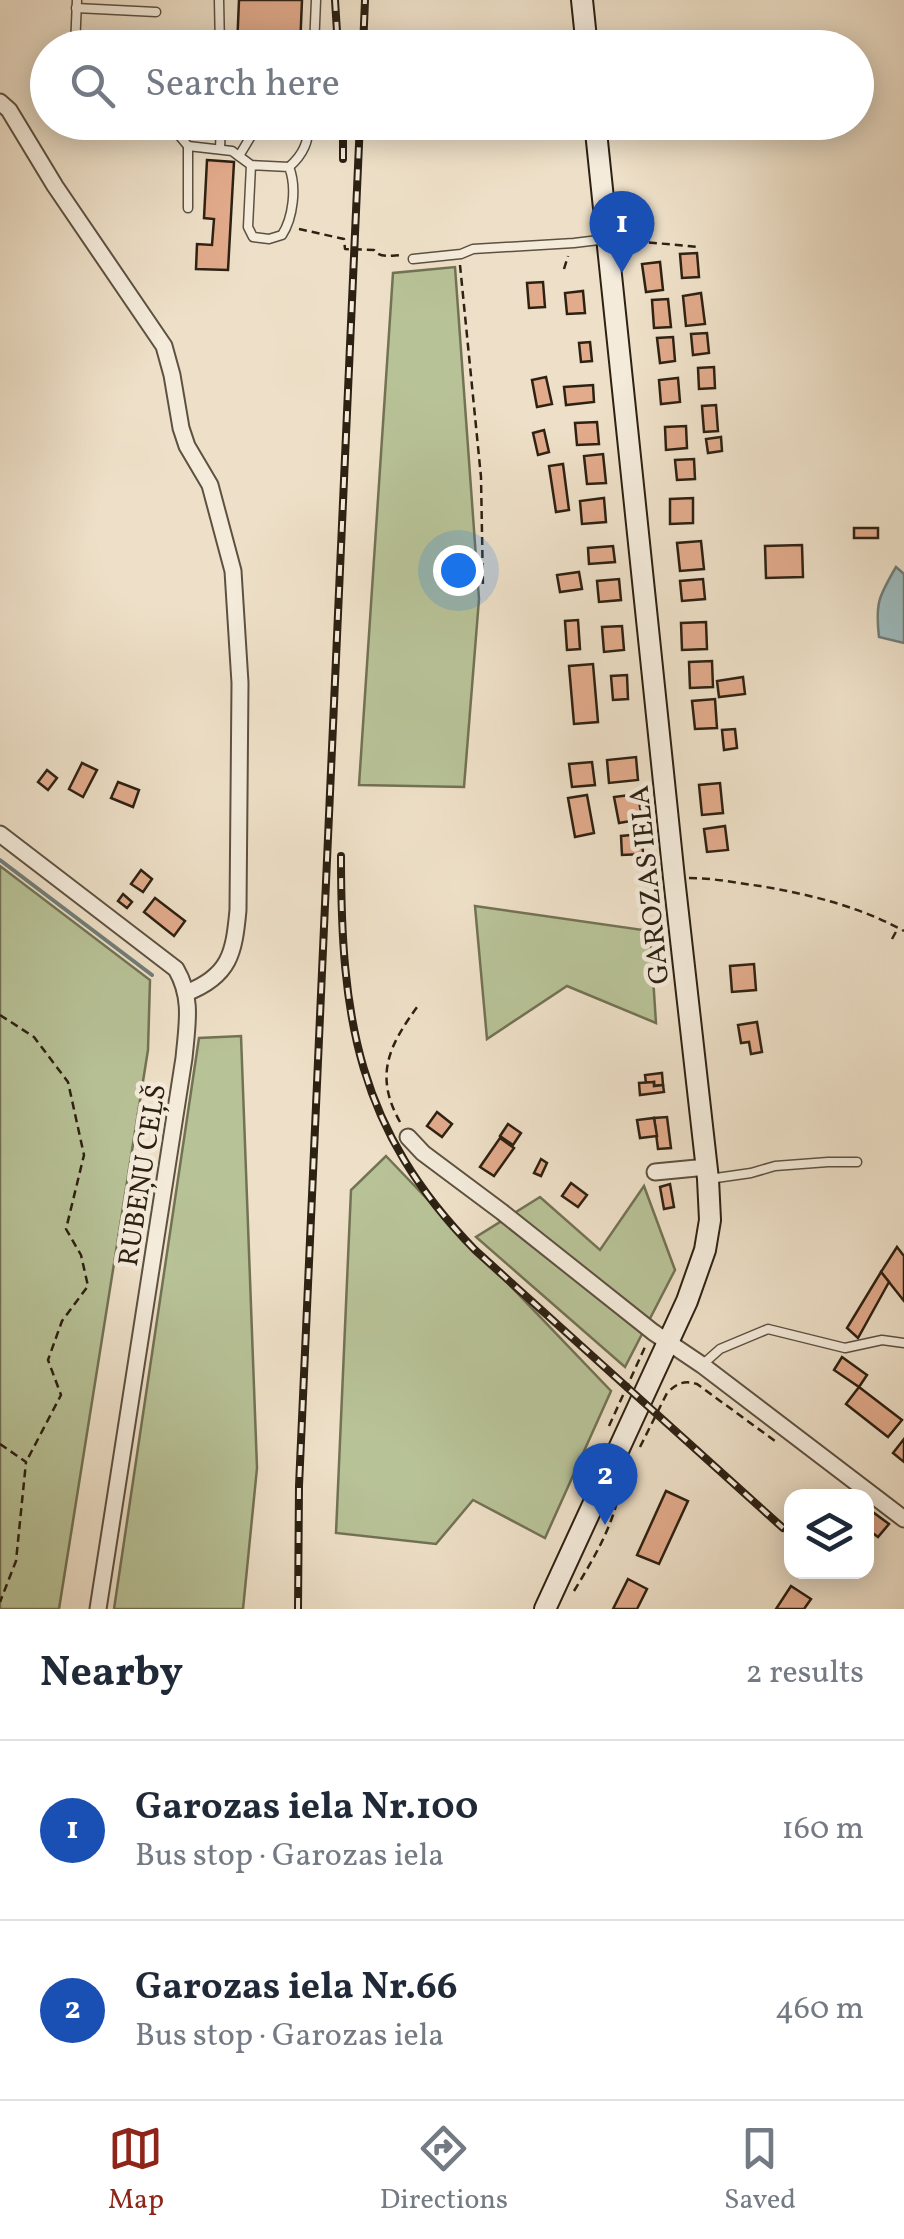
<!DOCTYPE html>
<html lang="en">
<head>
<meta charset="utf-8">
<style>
  body { margin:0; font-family:Vollkorn,serif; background:#f2f2f3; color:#1f2937 }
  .controls { position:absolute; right:30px; bottom:30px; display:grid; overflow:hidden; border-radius:20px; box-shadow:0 5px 25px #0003 }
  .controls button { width:90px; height:90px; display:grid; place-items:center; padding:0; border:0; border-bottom:2px solid #e0e1e3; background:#fff; color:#1f2937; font:50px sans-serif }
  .you { position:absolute; left:458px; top:570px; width:35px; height:35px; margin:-25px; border:8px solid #fff; border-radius:50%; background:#1a73e8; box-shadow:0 0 0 15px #1a73e833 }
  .badge { display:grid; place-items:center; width:65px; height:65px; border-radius:50%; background:#8f2418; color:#fff; font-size:32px; font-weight:700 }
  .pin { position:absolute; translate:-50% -82px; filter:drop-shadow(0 2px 5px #0008) }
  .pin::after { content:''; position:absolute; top:52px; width:35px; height:30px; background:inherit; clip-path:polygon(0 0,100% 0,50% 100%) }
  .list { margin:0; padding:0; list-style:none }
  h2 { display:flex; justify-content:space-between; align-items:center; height:130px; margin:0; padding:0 40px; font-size:42px }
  h2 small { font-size:32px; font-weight:400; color:#747a83 }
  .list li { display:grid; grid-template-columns:65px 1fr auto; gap:30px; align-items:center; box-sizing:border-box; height:180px; padding:0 40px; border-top:2px solid #e0e1e3 }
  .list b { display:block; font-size:38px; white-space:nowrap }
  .list p { margin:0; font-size:32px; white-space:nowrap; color:#747a83 }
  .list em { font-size:32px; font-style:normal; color:#747a83 }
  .icon { flex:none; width:55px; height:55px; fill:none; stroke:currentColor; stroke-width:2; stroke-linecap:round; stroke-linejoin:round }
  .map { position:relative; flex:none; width:904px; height:1609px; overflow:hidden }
  .search { position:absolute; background:#fff; box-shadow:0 5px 25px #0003; left:30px; right:30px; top:30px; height:110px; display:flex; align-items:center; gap:25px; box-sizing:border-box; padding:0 35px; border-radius:55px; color:#747a83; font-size:38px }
  .sheet { height:490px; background:#fff }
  nav { display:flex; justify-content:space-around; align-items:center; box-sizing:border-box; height:140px; border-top:2px solid #e0e1e3; background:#fff; font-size:28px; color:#747a83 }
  nav a { display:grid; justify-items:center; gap:5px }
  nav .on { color:#8f2418 }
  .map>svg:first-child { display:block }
  .green { fill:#b8c297; stroke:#727254; stroke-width:2.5 }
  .water { fill:#9cbbbe; stroke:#707d79; stroke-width:2.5 }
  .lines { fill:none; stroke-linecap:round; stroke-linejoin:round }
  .stream { stroke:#707d79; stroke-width:4 }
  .building { fill:#e2ab8c; stroke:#2d2112; stroke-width:2.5 }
  .lane-casing { stroke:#5d5140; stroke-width:11 }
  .street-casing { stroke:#5d5140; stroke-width:19 }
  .secondary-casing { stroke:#2d2112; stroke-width:24 }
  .path { stroke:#2d2112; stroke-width:2.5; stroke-dasharray:8 5; stroke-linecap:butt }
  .lane { stroke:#f4ebdb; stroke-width:8 }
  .street { stroke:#f4ebdb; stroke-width:15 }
  .secondary { stroke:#f4ebdb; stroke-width:20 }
  .rail-casing { stroke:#2d2112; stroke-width:8 }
  .rail { stroke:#f4ebdb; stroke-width:4; stroke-dasharray:11; stroke-linecap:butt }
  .labels { text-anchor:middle; stroke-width:9; stroke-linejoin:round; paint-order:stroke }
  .street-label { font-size:28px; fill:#2d2112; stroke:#f4ebdb }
</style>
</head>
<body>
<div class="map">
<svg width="904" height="1609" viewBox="0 0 904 1609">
  <rect width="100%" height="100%" fill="#eee0c8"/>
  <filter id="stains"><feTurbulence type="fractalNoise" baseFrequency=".002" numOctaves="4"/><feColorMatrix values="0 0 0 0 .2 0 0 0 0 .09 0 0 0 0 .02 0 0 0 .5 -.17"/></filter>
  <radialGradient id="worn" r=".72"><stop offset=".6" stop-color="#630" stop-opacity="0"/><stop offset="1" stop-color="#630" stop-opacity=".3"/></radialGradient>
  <g class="green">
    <path d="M455 267 479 599 464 787 359 785 393 273Z"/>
    <path d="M0 866 150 980 148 1050 59 1609H0Z"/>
    <path d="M475 906 650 931 656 1023 567 986 487 1039Z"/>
    <path d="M241 1036 257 1468 243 1609H114L199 1038Z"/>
    <path d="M386 1156 611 1391 545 1538 473 1500 436 1544 336 1533 351 1190Z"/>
    <path d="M644 1186 675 1270 625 1367 476 1237 540 1197 600 1250Z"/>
  </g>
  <path class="water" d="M896 567 904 574V643L879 637C875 603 879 596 896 567Z"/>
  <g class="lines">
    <path class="stream" d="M0 860 152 975"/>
  </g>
  <g class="building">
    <path d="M239 0H302L300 48H237Z"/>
    <path d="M207 160 234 162 228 270 196 269 197 244 212 245 214 219 204 218Z"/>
    <path d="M697 253 699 277 682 278 680 254Z"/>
    <path d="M660 262 663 290 646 292 642 264Z"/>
    <path d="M543 282 545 307 529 308 527 283Z"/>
    <path d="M583 291 585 313 567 314 565 293Z"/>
    <path d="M701 293 705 324 686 326 683 296Z"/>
    <path d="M668 299 671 327 654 328 652 300Z"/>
    <path d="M707 333 709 353 693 355 691 334Z"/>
    <path d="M673 337 675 361 660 363 657 338Z"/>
    <path d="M590 342 592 361 581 362 579 343Z"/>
    <path d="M714 367 715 388 699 389 698 368Z"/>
    <path d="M546 377 552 404 537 407 532 380Z"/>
    <path d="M678 378 680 402 661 404 659 380Z"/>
    <path d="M593 385 594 402 566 405 564 387Z"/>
    <path d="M716 405 718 431 704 432 702 406Z"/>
    <path d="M597 422 599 444 577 445 575 423Z"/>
    <path d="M686 426 687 448 666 450 665 427Z"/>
    <path d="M544 430 549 452 538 455 533 433Z"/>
    <path d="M721 437 722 451 708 453 706 439Z"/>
    <path d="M603 454 606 483 587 484 584 456Z"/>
    <path d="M694 459 695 479 677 480 675 460Z"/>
    <path d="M563 464 569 510 556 512 549 466Z"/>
    <path d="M604 498 606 522 582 524 580 501Z"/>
    <path d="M693 498V523L670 524V499Z"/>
    <rect x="854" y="528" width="24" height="10"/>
    <path d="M701 541 704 569 680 571 677 543Z"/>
    <path d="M802 545 803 577 766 578 765 546Z"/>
    <path d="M613 546 615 562 589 564 588 548Z"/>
    <path d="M579 572 582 589 560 592 557 575Z"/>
    <path d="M619 579 621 600 599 602 597 581Z"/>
    <path d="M703 579 705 599 682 601 680 581Z"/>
    <path d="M578 620 580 649 567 650 565 621Z"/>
    <path d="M706 622 707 649 682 650 681 623Z"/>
    <path d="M622 626 624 650 604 652 602 627Z"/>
    <path d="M712 661 713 687 690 688 689 662Z"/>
    <path d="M593 664 598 722 574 724 569 666Z"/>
    <path d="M627 675 628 699 613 700 611 676Z"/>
    <path d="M743 677 745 694 719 697 717 681Z"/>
    <path d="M715 699 717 728 695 729 692 701Z"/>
    <path d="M735 729 737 748 724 750 722 730Z"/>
    <path d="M636 757 638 780 609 783 607 760Z"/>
    <path d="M592 762 595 785 572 787 569 764Z"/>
    <path d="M82 763 97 770 83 797 69 789Z"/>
    <path d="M47 770 57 778 48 790 38 782Z"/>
    <path d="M118 782 139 790 133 807 111 798Z"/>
    <path d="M720 783 723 813 702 815 699 785Z"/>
    <path d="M638 794 642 819 619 823 614 797Z"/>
    <path d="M587 795 594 833 575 837 568 798Z"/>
    <path d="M725 826 728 850 707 852 704 829Z"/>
    <path d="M642 834 643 854 622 855 621 836Z"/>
    <path d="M141 870 152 879 143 892 131 884Z"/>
    <path d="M123 894 132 902 127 908 118 901Z"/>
    <path d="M155 898 185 921 174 936 144 912Z"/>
    <path d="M754 964 756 990 732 992 730 966Z"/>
    <path d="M757 1022 762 1052 751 1054 749 1042 741 1043 738 1025Z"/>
    <path d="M662 1073 663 1085 654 1086V1082L646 1083 645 1075Z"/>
    <path d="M654 1082V1086L663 1085 664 1092 640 1095 639 1083Z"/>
    <path d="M437 1112 452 1124 442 1137 427 1126Z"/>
    <path d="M667 1117 671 1148 658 1149 654 1118Z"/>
    <path d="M654 1118 657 1136 640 1138 637 1120Z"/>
    <path d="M508 1124 521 1133 513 1145 500 1136Z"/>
    <path d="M500 1138 514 1148 494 1176 480 1167Z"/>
    <path d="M541 1159 547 1163 541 1176 534 1173Z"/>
    <path d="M571 1183 587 1195 578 1207 562 1196Z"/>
    <path d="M670 1184 674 1207 664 1209 660 1187Z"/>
    <path d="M897 1247 904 1256V1301L881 1272Z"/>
    <path d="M881 1272 889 1282 858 1338 847 1328Z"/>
    <path d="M842 1357 867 1375 859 1387 834 1370Z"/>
    <path d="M859 1387 902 1420 888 1437 846 1404Z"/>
    <path d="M904 1439V1462L893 1453Z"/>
    <path d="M666 1491 688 1501 659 1564 637 1555Z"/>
    <path d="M866 1507 889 1524 878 1537 866 1528Z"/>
    <path d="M628 1579 647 1589 637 1609H613Z"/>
    <path d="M791 1586 811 1599 804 1609H776Z"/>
  </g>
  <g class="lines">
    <defs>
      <g id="lane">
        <path d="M219 0 220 48"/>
        <path d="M76 8 156 12"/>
        <path d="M75 48 77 0"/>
        <path d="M314 48 316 0"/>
        <path d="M168 122 188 146V208"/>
        <path d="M188 146 232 151 251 165 248 227 253 237 269 239 282 235C293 218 297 187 289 167L251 165"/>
        <path d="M220 149 221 122"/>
        <path d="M239 156 251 136 253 122"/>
        <path d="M289 167C304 154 308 142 310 122"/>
        <path d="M413 259 461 254 473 249 574 243 607 239"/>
        <path d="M709 1179 751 1173 775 1166 828 1162H857"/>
        <path d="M702 1365 720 1349 768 1329 845 1348 882 1340 904 1343"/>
      </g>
      <g id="street">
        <path d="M0 102 9 110 55 186 164 346 172 375 181 428 187 446 210 485 233 571 240 683 238 910C234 953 230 976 186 993"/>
        <path d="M0 834 176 969C193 998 187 1025 184 1058L98 1609"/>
        <path d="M408 1137 423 1153 502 1212 653 1332 702 1365 904 1519"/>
        <path d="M655 1172 707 1167"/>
      </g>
      <g id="secondary">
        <path d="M582 0 587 48"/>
        <path d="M545 1609 687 1301 705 1250 710 1220 708 1179 674 878 595 122"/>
      </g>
    </defs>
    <use href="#lane" class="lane-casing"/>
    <use href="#street" class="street-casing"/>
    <use href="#secondary" class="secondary-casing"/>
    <g class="path">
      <path d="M299 229 344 239 345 249 374 250C380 259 392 255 403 255"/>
      <path d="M623 240 698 247"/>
      <path d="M460 265 481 477 483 588"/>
      <path d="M564 269 568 256"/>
      <path d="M689 878C713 878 737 883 760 886 812 895 858 906 904 931"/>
      <path d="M892 939 898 928"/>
      <path d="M0 1015 34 1037 68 1082 84 1155 66 1229 81 1255 88 1286 62 1321 48 1360 61 1395 26 1462"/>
      <path d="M400 1122C373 1074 390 1044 420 1003"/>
      <path d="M609 1426 645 1347"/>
      <path d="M0 1444 26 1462 16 1561 0 1602"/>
      <path d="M640 1447 667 1393C677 1383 684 1380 697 1384L775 1441"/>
      <path d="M574 1591C594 1558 612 1528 620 1490"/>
    </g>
    <use href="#lane" class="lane"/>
    <use href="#street" class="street"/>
    <use href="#secondary" class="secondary"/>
    <defs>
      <g id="rail">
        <path d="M335 0 338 48"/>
        <path d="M363 48 365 0"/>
        <path d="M343 159V122"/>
        <path d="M341 856C341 1018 357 1129 475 1250L783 1528"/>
        <path d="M298 1609 299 1486 360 122"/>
      </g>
    </defs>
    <use href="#rail" class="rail-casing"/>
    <use href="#rail" class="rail"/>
  </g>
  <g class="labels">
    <g class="street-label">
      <text transform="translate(648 885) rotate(-96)" y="10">GAROZAS IELA</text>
      <text transform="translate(141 1175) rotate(-81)" y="10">RUBEŅU CEĻŠ</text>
    </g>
  </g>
  <rect width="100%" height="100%" filter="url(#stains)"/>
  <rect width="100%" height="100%" fill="url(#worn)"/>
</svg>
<div class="controls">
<button><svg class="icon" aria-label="layers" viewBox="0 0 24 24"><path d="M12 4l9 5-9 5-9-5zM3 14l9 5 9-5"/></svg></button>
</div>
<div class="you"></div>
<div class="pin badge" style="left:622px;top:273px;background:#1a4fb4">1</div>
<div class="pin badge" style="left:605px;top:1525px;background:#1a4fb4">2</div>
<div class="search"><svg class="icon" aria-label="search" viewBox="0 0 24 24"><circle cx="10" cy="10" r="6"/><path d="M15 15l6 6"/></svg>Search here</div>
</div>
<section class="sheet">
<h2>Nearby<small>2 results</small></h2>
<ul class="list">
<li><span class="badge" style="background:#1a4fb4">1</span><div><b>Garozas iela Nr.100</b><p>Bus stop · Garozas iela</p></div><em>160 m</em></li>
<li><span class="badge" style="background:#1a4fb4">2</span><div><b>Garozas iela Nr.66</b><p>Bus stop · Garozas iela</p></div><em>460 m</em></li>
</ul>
</section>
<nav>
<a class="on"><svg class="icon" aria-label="map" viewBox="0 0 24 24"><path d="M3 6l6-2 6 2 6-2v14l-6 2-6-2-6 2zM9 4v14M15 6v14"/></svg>Map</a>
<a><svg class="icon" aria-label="directions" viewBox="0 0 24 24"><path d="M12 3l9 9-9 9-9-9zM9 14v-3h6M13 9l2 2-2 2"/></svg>Directions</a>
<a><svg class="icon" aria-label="saved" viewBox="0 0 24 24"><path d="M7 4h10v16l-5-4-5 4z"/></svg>Saved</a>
</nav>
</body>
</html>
